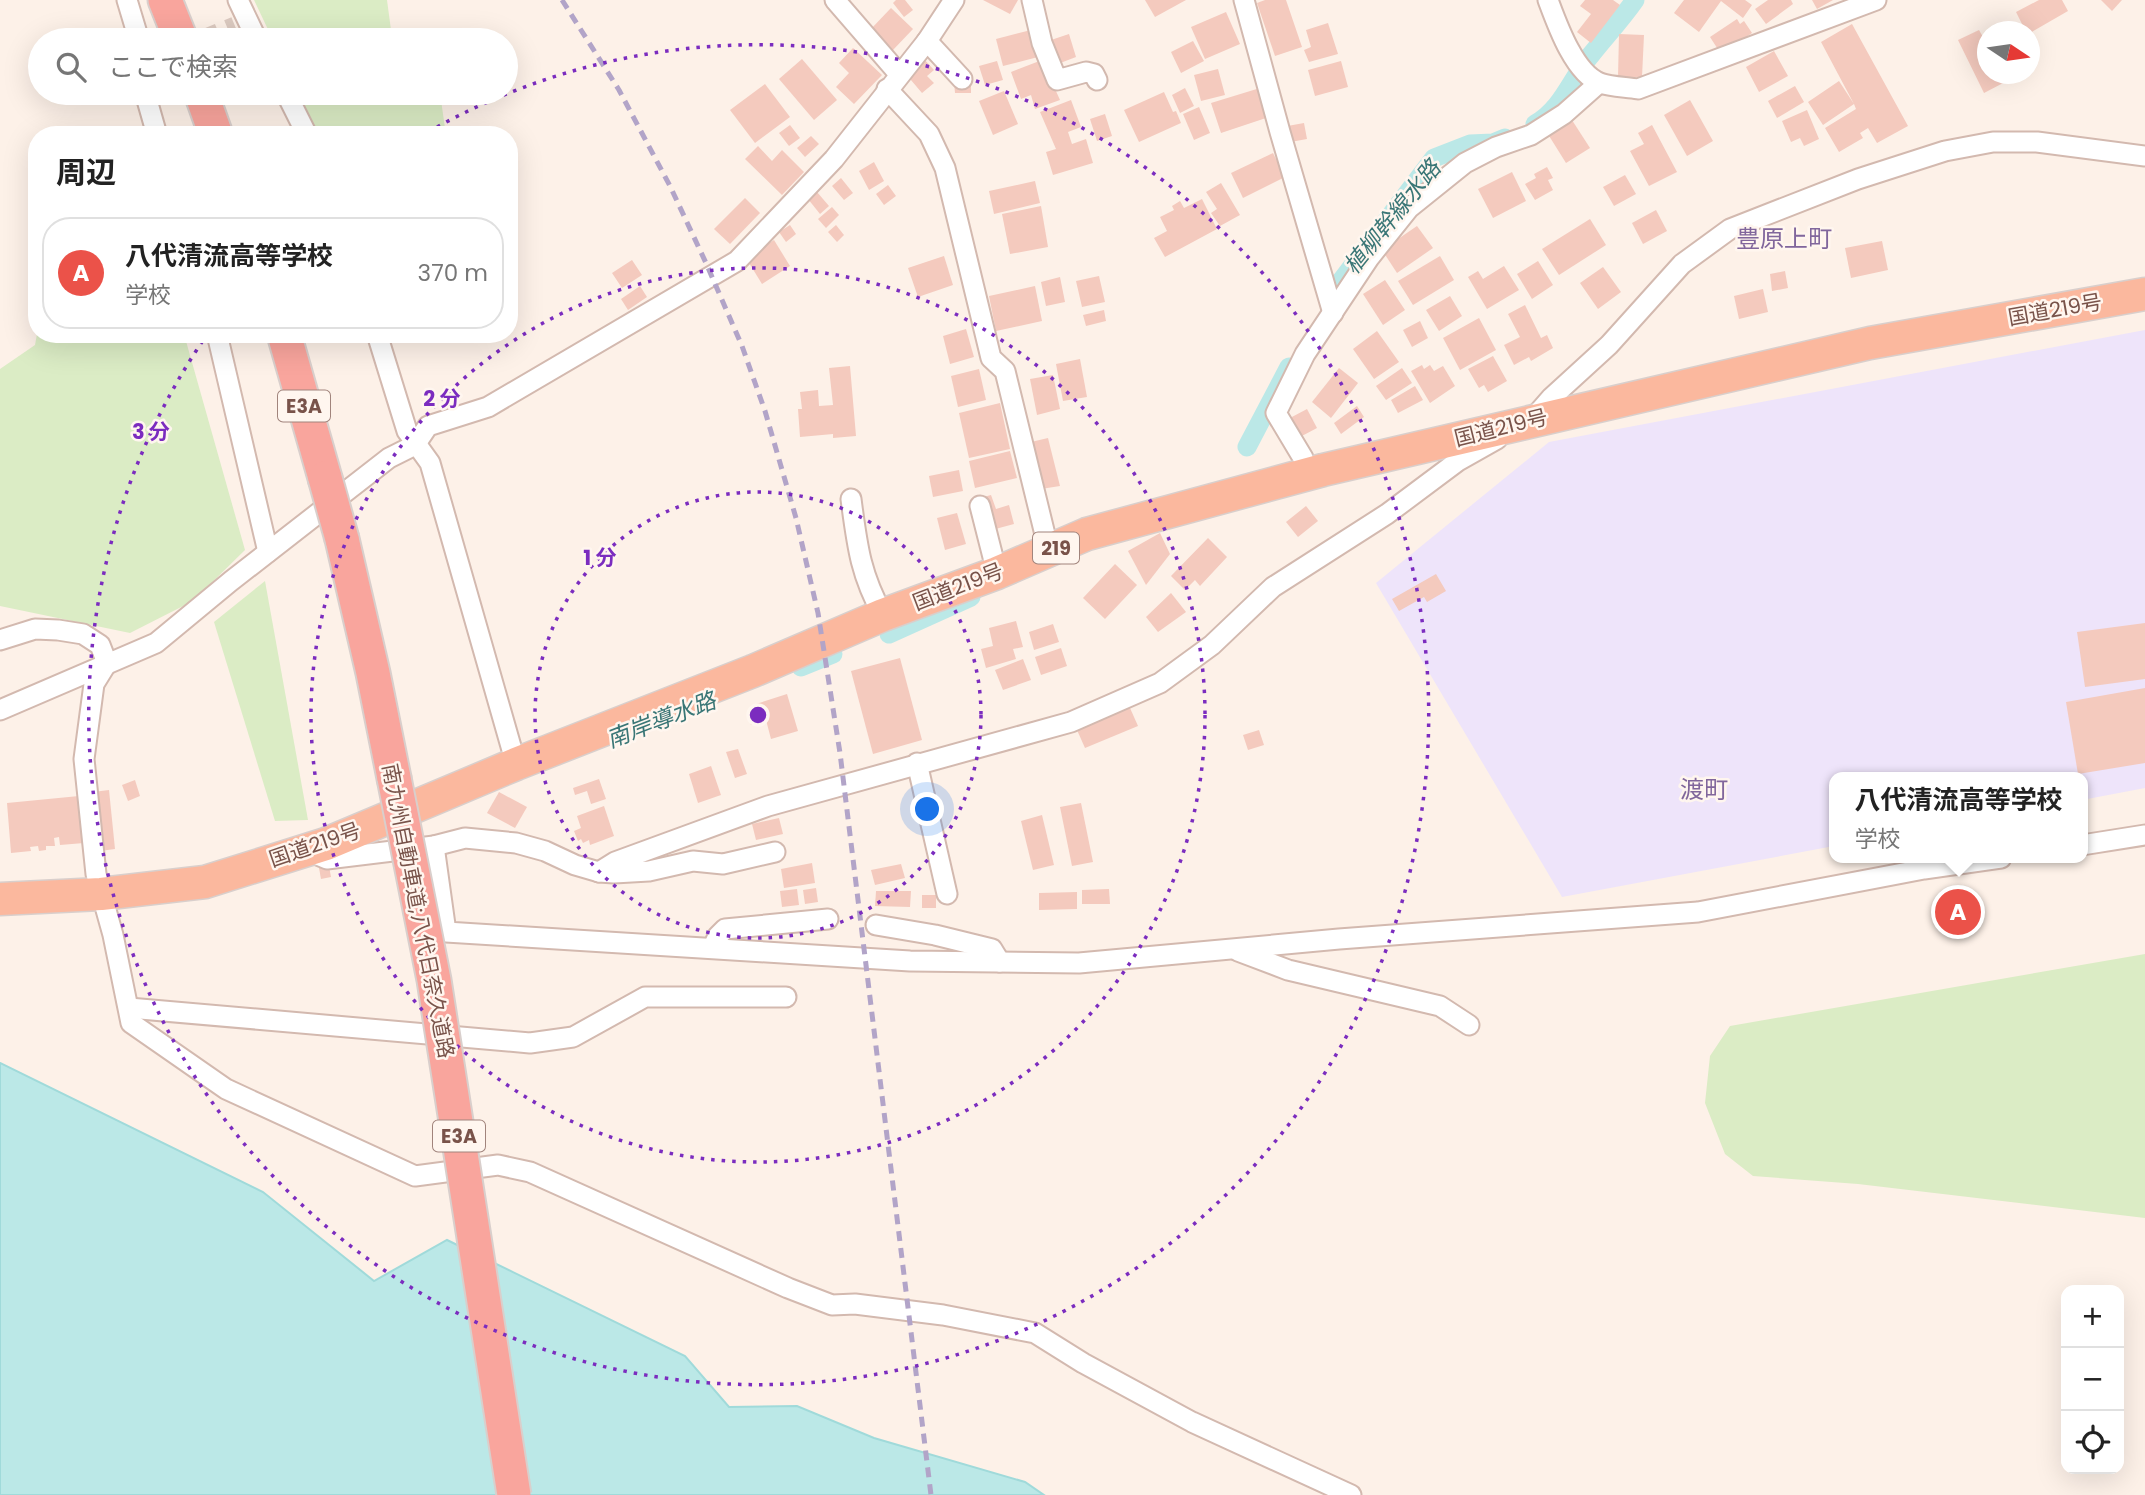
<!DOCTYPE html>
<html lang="ja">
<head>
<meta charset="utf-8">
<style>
  body { margin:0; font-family:Poppins,"Noto Sans JP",sans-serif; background:#f2f2f2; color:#222 }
  .controls { position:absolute; right:21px; bottom:21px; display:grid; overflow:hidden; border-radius:14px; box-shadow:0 7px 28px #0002 }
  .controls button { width:63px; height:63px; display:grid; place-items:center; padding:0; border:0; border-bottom:2px solid #e0e0e0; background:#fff; color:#222; font:35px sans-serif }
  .compass { position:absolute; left:1977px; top:21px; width:63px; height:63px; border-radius:50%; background:#fff; box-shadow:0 7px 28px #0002; rotate:103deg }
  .you { position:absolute; left:928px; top:810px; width:24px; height:24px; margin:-18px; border:5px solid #fff; border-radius:50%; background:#1a73e8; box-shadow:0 0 0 10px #1a73e833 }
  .badge { display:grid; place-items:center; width:46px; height:46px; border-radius:50%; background:#eb5249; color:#fff; font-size:23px; font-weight:700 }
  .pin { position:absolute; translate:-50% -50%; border:4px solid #fff; box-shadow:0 2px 7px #0006 }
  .popup { position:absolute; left:1829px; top:772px; width:259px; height:91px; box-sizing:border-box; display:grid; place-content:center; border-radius:14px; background:#fff; filter:drop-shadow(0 2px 5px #0005); font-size:23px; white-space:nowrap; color:#767676 }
  .popup b { font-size:26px; color:#222 }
  .popup::after { content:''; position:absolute; left:50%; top:100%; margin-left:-14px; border:14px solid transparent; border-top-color:#fff }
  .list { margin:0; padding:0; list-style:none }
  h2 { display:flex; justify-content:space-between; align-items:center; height:91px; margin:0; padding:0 28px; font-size:30px }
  h2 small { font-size:23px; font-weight:400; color:#767676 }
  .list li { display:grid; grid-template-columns:46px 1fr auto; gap:21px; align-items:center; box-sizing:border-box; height:112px; margin:0 14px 14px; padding:0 14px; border:2px solid #e0e0e0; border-radius:28px }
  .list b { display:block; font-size:26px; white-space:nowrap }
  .list p { margin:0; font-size:23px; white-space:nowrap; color:#767676 }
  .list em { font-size:23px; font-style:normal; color:#767676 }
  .icon { flex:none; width:38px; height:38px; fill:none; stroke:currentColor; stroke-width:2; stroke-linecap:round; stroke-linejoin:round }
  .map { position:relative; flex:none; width:2145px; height:1495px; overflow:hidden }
  .search { position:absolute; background:#fff; box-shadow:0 7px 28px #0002; left:28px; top:28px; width:490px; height:77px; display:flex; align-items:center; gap:18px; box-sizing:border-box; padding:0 24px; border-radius:38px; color:#767676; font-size:26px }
  .panel { position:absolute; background:#fff; box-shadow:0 7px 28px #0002; left:28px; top:126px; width:490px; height:217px; border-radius:28px }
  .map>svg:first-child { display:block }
  .education { fill:#eee4fa }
  .green { fill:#dbecc5 }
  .water { fill:#bbe8e7; stroke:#a0dada; stroke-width:2 }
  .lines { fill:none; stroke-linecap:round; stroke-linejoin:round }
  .canal { stroke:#bbe8e7; stroke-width:19 }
  .building { fill:#f4cabe }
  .minor-tunnel { stroke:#dccac0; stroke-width:19; stroke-dasharray:19 10; stroke-linecap:butt }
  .minor-casing { stroke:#d3b9af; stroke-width:23 }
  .trunk-casing { stroke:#d9cfcc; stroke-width:35 }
  .motorway-casing { stroke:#d9cfcc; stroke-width:37 }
  .minor { stroke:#fff; stroke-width:19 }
  .trunk { stroke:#fbb89e; stroke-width:32 }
  .motorway { stroke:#f9a59d; stroke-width:33 }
  .rail { stroke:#b2a4c8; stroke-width:5; stroke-dasharray:10 7; stroke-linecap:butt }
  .motorway-bridge-casing { stroke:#d9cfcc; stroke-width:37; stroke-linecap:butt }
  .motorway-bridge { stroke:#f9a59d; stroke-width:33 }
  .ring { fill:none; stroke:#7b2cbf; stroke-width:3.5; stroke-dasharray:3.5 7 }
  .labels { text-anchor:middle; stroke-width:5; stroke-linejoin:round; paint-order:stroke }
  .shield { fill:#fff6ef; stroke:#a1847c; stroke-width:2 }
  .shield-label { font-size:19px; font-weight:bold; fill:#79534a }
  .street-label { font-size:21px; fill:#79534a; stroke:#fff6ef }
  .water-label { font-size:23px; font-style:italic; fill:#3a7676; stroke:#fff6ef }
  .quarter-label { font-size:24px; fill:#81669c; stroke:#fff6ef }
  .centre { fill:#7b2cbf; stroke:#fff6ef; stroke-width:3.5 }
  .ring-label { font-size:21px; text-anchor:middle; font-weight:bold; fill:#7b2cbf; stroke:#fff6ef; stroke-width:5; stroke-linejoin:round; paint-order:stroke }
</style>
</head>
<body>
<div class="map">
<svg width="2145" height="1495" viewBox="0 0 2145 1495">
  <rect width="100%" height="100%" fill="#fdf1e8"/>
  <path class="education" d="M2145 330V788L2082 800V777H1834V846L1562 897 1376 583 1549 442Z"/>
  <g class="green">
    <path d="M254 0H387L391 30 341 40H273Z"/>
    <path d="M298 93H372L373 95 381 93H440L446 135H318Z"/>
    <path d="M37 334H184L245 550 193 601 130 633 0 606V369L35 345Z"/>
    <path d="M265 581 308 820 275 821 214 622Z"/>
    <path d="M2145 954V1218L1858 1184 1753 1176 1725 1154 1705 1103 1710 1056 1730 1026Z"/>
  </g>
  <path class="water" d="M0 1063 263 1192 374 1281 447 1240 685 1356 729 1407 797 1406 874 1438 1025 1482 1044 1495H0Z"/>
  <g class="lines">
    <g class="canal">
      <path d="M1535 124C1562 109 1571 79 1590 56 1605 37 1621 20 1635 0"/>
      <path d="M1338 285 1434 158 1470 144 1493 143 1505 138"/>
      <path d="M1247 447 1289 367"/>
      <path d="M889 634 971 597"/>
      <path d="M801 667 833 654"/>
    </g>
  </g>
  <g class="building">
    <path d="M896 0H905L913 10 904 17 893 3Z"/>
    <path d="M983 0H1018L1010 14Z"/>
    <path d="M1145 0H1186L1155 17Z"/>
    <path d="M1265 0H1286L1302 47 1275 56 1257 3Z"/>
    <path d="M1585 0H1613L1620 5 1591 43 1577 32 1591 14 1580 6Z"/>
    <path d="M1684 0H1745L1752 5 1743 18 1721 1 1699 32 1674 13Z"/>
    <path d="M1768 0H1791L1793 4 1766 24 1755 9Z"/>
    <path d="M1812 0H1833L1817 9Z"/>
    <path d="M2039 0H2062L2068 11 2030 33 2026 32 2016 12Z"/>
    <path d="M2101 0H2122L2112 11Z"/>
    <path d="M891 8 913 29 892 51 870 30Z"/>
    <path d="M1226 12 1240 44 1205 59 1191 27Z"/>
    <path d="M1737 19 1740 24 1744 21 1752 33 1721 54 1710 37Z"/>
    <path d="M1328 23 1338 54 1309 62 1304 50 1311 47 1306 30Z"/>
    <path d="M1852 24 1908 126 1877 143 1868 128 1860 133 1863 138 1839 152 1825 128 1856 109 1854 104 1823 125 1808 102 1839 81 1854 104 1821 42Z"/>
    <path d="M1031 30 1038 57 1003 66 996 39Z"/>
    <path d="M1979 30 1988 46V74H2003L2007 81 1984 93 1958 40Z"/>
    <path d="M1069 34 1076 57 1055 65 1048 41Z"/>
    <path d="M1619 34 1644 35 1642 77H1618Z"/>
    <path d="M1193 41 1204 61 1181 73 1171 52Z"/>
    <path d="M853 48 882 75 854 104 836 87 849 73 839 63Z"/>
    <path d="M1774 51 1788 76 1759 92 1746 67Z"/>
    <path d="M922 57 934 70 927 76 934 83 922 93 905 73Z"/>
    <path d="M802 59 837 100 814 120 779 79Z"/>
    <path d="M1042 60 1060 100 1035 109 1031 95 1021 99 1011 72Z"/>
    <path d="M997 61 1003 80 985 85 979 66Z"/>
    <path d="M1341 61 1348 87 1315 96 1308 70Z"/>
    <path d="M1218 69 1225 95 1201 101 1194 75Z"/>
    <path d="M971 81V93H955L954 82Z"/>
    <path d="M765 84 790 117 755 143 730 110Z"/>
    <path d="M1795 86 1804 102 1777 118 1768 101Z"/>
    <path d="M1185 88 1194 106 1180 113 1172 95Z"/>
    <path d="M1260 88 1269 117 1221 133 1211 103Z"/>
    <path d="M1004 91 1018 124 993 135 979 101Z"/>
    <path d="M1164 92 1173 112 1176 111 1181 123 1139 142 1124 110Z"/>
    <path d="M1071 100 1081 127 1068 132 1072 144 1086 139 1093 163 1053 175 1046 152 1056 149 1040 112Z"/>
    <path d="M1690 100 1713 141 1687 156 1664 115Z"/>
    <path d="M1199 107 1210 133 1194 140 1183 114Z"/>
    <path d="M1807 110 1819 139 1804 146 1800 138 1791 142 1782 121Z"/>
    <path d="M1105 114 1112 136 1097 141 1090 119Z"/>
    <path d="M1570 117 1590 148 1566 163 1546 131Z"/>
    <path d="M1304 123 1307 139 1285 143 1282 127Z"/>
    <path d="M790 125 800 138 789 146 779 133Z"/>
    <path d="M1652 125 1677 172 1649 186 1630 151 1644 144 1638 133Z"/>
    <path d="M811 136 819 144 805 157 797 148Z"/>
    <path d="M758 146 772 161 782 150 804 172 782 195 745 159Z"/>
    <path d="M1273 153 1285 177 1243 198 1231 173Z"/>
    <path d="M874 162 884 181 869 190 859 171Z"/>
    <path d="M1547 167 1553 178 1548 180 1553 190 1535 200 1525 184 1536 178 1534 174Z"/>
    <path d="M1512 172 1526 201 1493 218 1478 189Z"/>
    <path d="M1625 175 1636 194 1614 206 1603 187Z"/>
    <path d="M841 178 853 193 844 200 832 186Z"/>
    <path d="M1035 181 1040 203 994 214 989 191Z"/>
    <path d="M1221 183 1240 215 1220 226 1211 213 1217 209 1206 192Z"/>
    <path d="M888 185 896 196 884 205 876 194Z"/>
    <path d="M817 192 829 206 820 214 808 199Z"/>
    <path d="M745 198 760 213 730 244 714 229Z"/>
    <path d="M1202 199 1217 229 1165 257 1154 238 1167 231 1160 217 1174 210 1172 206 1180 201 1184 208Z"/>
    <path d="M1041 206 1048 247 1010 254 1002 214Z"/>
    <path d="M832 207 839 215 826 228 818 219Z"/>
    <path d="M1656 210 1667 231 1643 244 1632 223Z"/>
    <path d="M1590 219 1606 245 1559 275 1542 249Z"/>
    <path d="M790 225 796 234 786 242 779 232Z"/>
    <path d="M836 225 844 235 837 242 828 232Z"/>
    <path d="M1417 226 1433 248 1397 273 1382 250Z"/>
    <path d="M774 240 790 266 762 284 746 258Z"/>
    <path d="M1882 241 1888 270 1851 278 1845 248Z"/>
    <path d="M944 256 953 285 918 297 908 268Z"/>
    <path d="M1440 256 1454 280 1413 305 1398 281Z"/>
    <path d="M632 260 642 275 622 288 612 273Z"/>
    <path d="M1538 261 1553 285 1532 299 1517 274Z"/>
    <path d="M1504 266 1519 290 1487 309 1468 277 1478 271 1483 279Z"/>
    <path d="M1603 267 1621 292 1598 309 1580 283Z"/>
    <path d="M1785 271 1788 288 1772 291 1770 274Z"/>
    <path d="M1099 276 1105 302 1082 307 1076 281Z"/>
    <path d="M1060 277 1065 302 1046 306 1041 282Z"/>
    <path d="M1385 280 1405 310 1383 325 1363 294Z"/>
    <path d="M640 286 647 297 628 310 621 299Z"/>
    <path d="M1035 286 1042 321 996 331 989 296Z"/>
    <path d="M1763 289 1768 312 1739 319 1734 296Z"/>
    <path d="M1450 296 1462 316 1439 331 1426 310Z"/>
    <path d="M1525 305 1541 338 1547 335 1553 348 1531 361 1529 357 1514 365 1504 345 1520 337 1508 314Z"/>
    <path d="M1104 310 1106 321 1086 326 1083 315Z"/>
    <path d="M1479 318 1496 350 1460 370 1443 338Z"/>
    <path d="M1420 321 1428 338 1412 347 1403 330Z"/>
    <path d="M966 329 974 357 950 364 943 336Z"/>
    <path d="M1377 331 1399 362 1374 379 1353 349Z"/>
    <path d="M1493 356 1507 381 1488 392 1484 385 1479 388 1468 369Z"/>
    <path d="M1080 359 1087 397 1063 401 1056 364Z"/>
    <path d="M1422 365 1424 369 1430 365 1434 371 1443 366 1455 386 1430 403 1411 371Z"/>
    <path d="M850 366 856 436 833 438V434L800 437 798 409H802L800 392 818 390 819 406 833 405 829 368Z"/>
    <path d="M1339 368 1358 383 1331 418 1312 402Z"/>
    <path d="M1402 368 1412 383 1386 400 1376 386Z"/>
    <path d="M979 369 986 400 958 407 951 376Z"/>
    <path d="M1053 375 1060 409 1037 415 1030 379Z"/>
    <path d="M1415 386 1423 400 1398 413 1391 400Z"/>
    <path d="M1000 403 1010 449 969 458 959 413Z"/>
    <path d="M1357 406 1364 417 1341 434 1334 423Z"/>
    <path d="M1307 409 1317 428 1300 437 1290 418Z"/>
    <path d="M1048 438 1060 486 1041 489 1031 442Z"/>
    <path d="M1010 451 1017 478 975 488 969 461Z"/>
    <path d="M959 470 963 491 933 497 929 476Z"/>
    <path d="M991 495 996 509 1009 505 1014 524 988 531 980 498Z"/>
    <path d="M1306 506 1318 521 1298 537 1286 522Z"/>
    <path d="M957 513 966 544 945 550 937 518Z"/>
    <path d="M1160 533 1170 554 1146 585 1128 551Z"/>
    <path d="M1208 538 1227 557 1200 586 1195 580 1185 590 1171 576Z"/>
    <path d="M1115 564 1137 585 1105 619 1083 598Z"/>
    <path d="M1436 574 1446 591 1427 602 1424 597 1399 611 1392 599Z"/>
    <path d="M1171 593 1186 612 1158 632 1146 617Z"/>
    <path d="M1016 621 1023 647 1013 649 1016 659 986 668 981 649 993 646 989 628Z"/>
    <path d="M2145 623V679L2085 687 2077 632Z"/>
    <path d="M1053 624 1059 642 1034 650 1029 632Z"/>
    <path d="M1061 648 1067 666 1041 675 1035 657Z"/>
    <path d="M900 658 922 740 873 754 851 671Z"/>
    <path d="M1023 659 1031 680 1003 690 995 670Z"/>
    <path d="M2145 688V763L2078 774 2066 702Z"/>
    <path d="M787 694 798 731 771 739 766 720 751 725 747 713 757 709 756 704Z"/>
    <path d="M1130 708 1138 726 1085 748 1077 730Z"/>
    <path d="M1259 730 1264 745 1248 750 1243 735Z"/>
    <path d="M738 749 747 774 735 778 726 752Z"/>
    <path d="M711 766 721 795 698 803 689 774Z"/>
    <path d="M599 779 606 799 591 804 587 791 575 795 573 788Z"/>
    <path d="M135 780 140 796 128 801 122 785Z"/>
    <path d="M109 790 115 849 100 851 93 792Z"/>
    <path d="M499 792 527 807 515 828 487 813Z"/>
    <path d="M79 796 84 843 60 845 59 837 54 838 55 846H46V850L39 851 38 846 30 847 31 851 11 853 7 803Z"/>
    <path d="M1081 803 1093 862 1072 866 1060 807Z"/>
    <path d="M604 806 614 836 590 845 589 840 583 843 581 839 578 841 574 831 581 828 577 816Z"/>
    <path d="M1042 815 1054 865 1033 870 1021 821Z"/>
    <path d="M779 818 783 834 756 840 752 824Z"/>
    <path d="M812 863 815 883 784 888 781 869Z"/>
    <path d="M901 864 905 878 875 885 871 870Z"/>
    <path d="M329 866 331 877 321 879 319 868Z"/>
    <path d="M816 888 818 902 805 904 803 890Z"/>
    <path d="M797 889 799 905 782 907 780 891Z"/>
    <path d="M1109 889 1110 904H1082V890Z"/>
    <path d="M876 891H911L910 907 875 906Z"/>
    <path d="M1077 892V909L1039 910V893Z"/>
    <rect x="922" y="895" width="14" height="13"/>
  </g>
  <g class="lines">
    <path class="minor-tunnel" d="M201 40 235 26"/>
    <defs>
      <g id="minor">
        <path d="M127 0 139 40"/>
        <path d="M238 0 257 40"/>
        <path d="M835 0 899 74"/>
        <path d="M1032 0 1042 43 1057 80 1086 72 1094 74 1097 80"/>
        <path d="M1244 0 1280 132 1333 313"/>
        <path d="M1548 0C1557 24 1574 73 1600 83 1611 87 1626 87 1638 89L1876 0"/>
        <path d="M927 41 962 79"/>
        <path d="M887 89 929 134 945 168 991 358 1005 371 1049 551"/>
        <path d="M145 93 157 135"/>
        <path d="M286 93 307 135"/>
        <path d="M217 334 268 552"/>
        <path d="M377 334 407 431 430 463 516 764"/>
        <path d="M1530 422 1551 398 1609 345 1682 264 1730 229 1858 179 1945 151 1993 142H2037L2145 156"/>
        <path d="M1308 474 1303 458 1276 413 1305 354 1369 258 1409 208 1465 163 1496 147 1531 135 1564 114 1599 83"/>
        <path d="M851 499C857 544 860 574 883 615"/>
        <path d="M980 506 997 573"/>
        <path d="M0 640 35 629 58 630 83 634 100 645 107 663"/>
        <path d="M107 663 94 684 84 759 96 874 113 935 131 1023 226 1089 415 1176 498 1165 530 1172 788 1288 832 1305 855 1304 943 1315 1035 1333 1083 1363 1192 1422 1351 1495"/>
        <path d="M0 710 156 643 231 581 389 458 415 445 428 426 488 407 737 261 834 159 927 41 954 0"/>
        <path d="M917 763 947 894"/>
        <path d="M2082 845 2145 835"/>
        <path d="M434 846 446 932 910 961 1079 963 1339 939 1698 912 1924 869 2001 858"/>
        <path d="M308 851 327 859 434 846 465 838 516 843 545 851 575 865 599 872 614 873 649 871 693 861 723 864 775 852"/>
        <path d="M599 872 615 862 768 806 1071 722 1160 683 1212 645 1273 587 1387 514 1458 461 1497 439"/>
        <path d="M876 925 935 935 992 949 1000 962"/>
        <path d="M713 947 718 936 725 929 828 919"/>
        <path d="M1238 951 1288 970 1440 1006 1469 1025"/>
        <path d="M129 1008 530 1043 573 1037 645 997H786"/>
      </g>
      <path id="trunk" d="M0 899 101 894 205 882 326 844 516 764 753 671 883 615 997 573 1087 534 1323 470 1870 343 2145 294"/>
      <g id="motorway">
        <path d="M165 0 181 40"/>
        <path d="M201 93 216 135"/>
        <path d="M284 334 325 478"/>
        <path d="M342 539 373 673 394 778"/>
      </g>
    </defs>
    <use href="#minor" class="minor-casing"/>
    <use href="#trunk" class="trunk-casing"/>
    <use href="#motorway" class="motorway-casing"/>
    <use href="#minor" class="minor"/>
    <use href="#trunk" class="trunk"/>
    <use href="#motorway" class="motorway"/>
    <path class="rail" d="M562 0 619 90 670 186 706 263 742 346 765 411 796 518 818 613 840 753 931 1495"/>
    <defs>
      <g id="motorway-bridge">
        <path d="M325 478 342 539"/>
        <path d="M394 778 434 980 514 1495"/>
      </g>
    </defs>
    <use href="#motorway-bridge" class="motorway-bridge-casing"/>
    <use href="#motorway-bridge" class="motorway-bridge"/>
  </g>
  <g class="ring">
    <circle cx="758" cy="715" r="223"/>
    <circle cx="758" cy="715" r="447"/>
    <path d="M428 132A670 670 0 1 1 206 336"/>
  </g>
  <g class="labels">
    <g class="shield">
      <rect x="278" y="390.5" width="52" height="31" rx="5"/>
      <rect x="1033" y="532.5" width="46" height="31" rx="5"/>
      <rect x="433" y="1120.5" width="52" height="31" rx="5"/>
    </g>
    <g class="shield-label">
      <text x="304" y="413">E3A</text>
      <text x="1056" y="555">219</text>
      <text x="459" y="1143">E3A</text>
    </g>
    <g class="street-label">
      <text transform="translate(2055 310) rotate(-10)" y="7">国道219号</text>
      <text transform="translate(1501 428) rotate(-14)" y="7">国道219号</text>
      <text transform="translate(958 587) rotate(-21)" y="7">国道219号</text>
      <text transform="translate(315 845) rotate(-19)" y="7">国道219号</text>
      <text transform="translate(418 911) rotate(79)" y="7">南九州自動車道;八代日奈久道路</text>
    </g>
    <g class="water-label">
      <text transform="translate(1392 217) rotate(-51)" y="8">植柳幹線水路</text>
      <text transform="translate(661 720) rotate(-21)" y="8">南岸導水路</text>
    </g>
    <g class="quarter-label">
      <text x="1784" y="247">豊原上町</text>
      <text x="1704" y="798">渡町</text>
    </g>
  </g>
  <circle cx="758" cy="715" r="10" class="centre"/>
  <g class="ring-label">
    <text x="442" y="406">2 分</text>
    <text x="151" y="439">3 分</text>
    <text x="600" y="565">1 分</text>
  </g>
</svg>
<div class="controls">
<button>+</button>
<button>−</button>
<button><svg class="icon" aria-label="locate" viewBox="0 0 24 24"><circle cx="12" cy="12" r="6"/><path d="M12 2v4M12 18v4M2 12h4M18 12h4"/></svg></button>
</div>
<svg class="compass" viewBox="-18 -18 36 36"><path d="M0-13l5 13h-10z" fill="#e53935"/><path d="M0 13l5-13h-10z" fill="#767676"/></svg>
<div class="you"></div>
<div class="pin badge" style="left:1958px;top:912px">A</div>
<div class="popup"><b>八代清流高等学校</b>学校</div>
<div class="search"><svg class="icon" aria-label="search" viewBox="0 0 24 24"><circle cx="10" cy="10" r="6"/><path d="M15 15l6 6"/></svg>ここで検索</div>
<section class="panel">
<h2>周辺<small></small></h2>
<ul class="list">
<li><span class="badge">A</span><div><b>八代清流高等学校</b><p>学校</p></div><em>370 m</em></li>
</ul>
</section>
</div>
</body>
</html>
